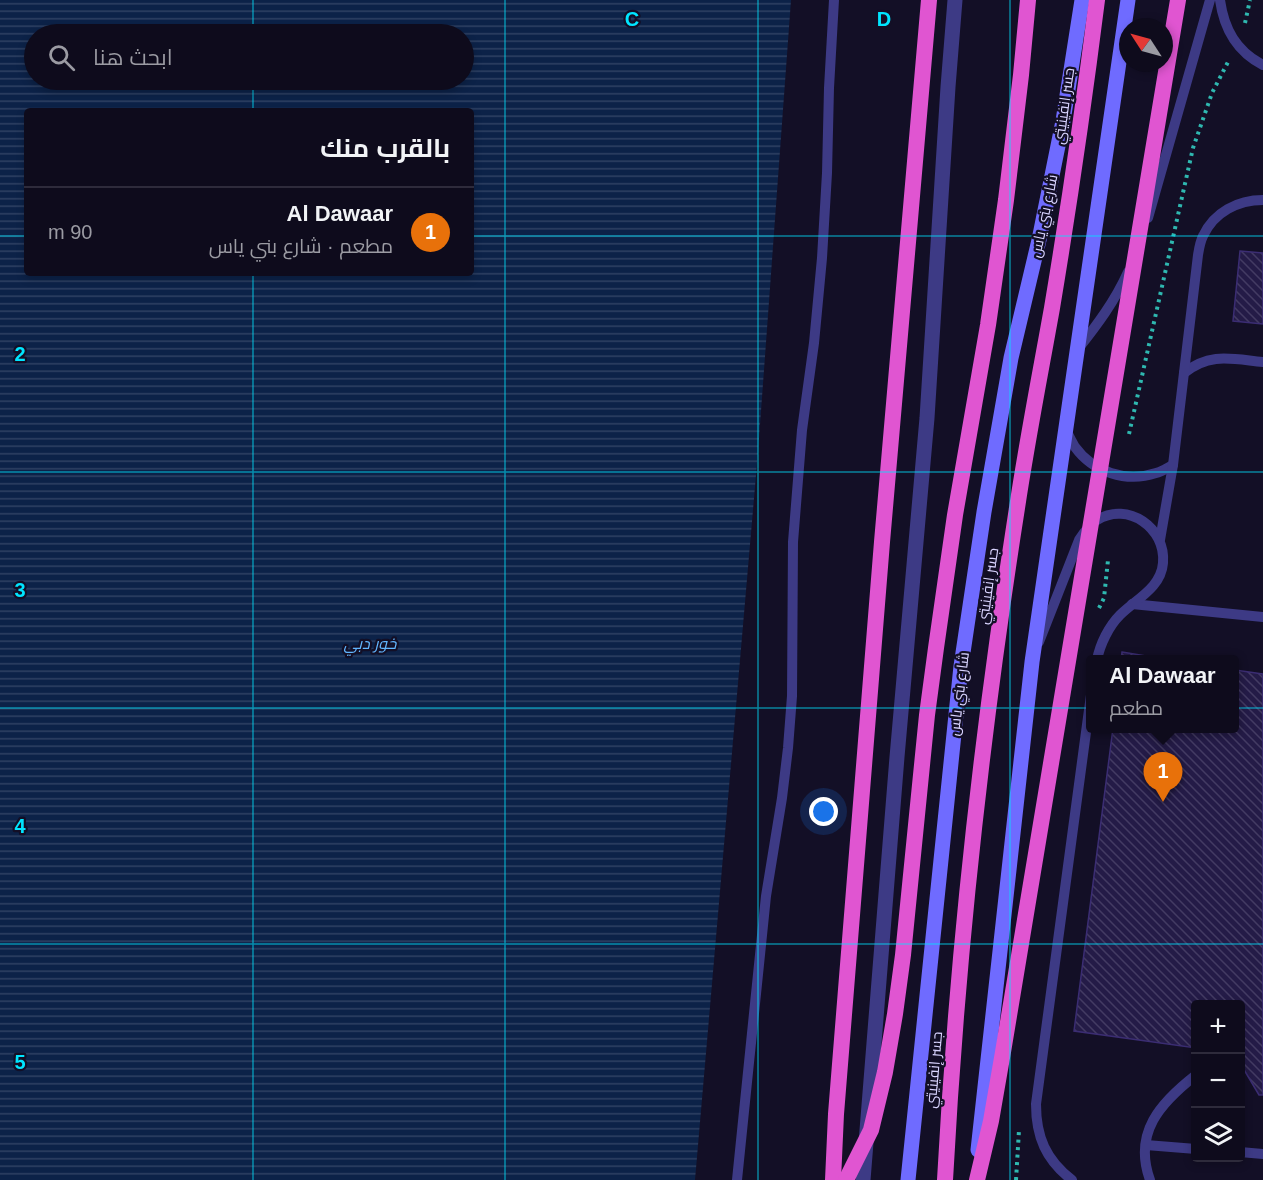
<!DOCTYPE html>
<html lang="ar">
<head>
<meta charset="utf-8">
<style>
  body { margin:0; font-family:Helvetica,Cairo,sans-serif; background:#171425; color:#f1f3f6; direction:rtl }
  .controls { position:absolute; right:18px; bottom:18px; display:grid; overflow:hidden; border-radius:6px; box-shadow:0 3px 9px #0003 }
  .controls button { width:54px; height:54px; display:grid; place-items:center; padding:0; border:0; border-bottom:2px solid #2e2b3b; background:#0e0b1c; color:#f1f3f6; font:30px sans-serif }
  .compass { position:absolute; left:1119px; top:18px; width:54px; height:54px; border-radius:50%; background:#0e0b1c; box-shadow:0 3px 9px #0003; rotate:306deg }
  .you { position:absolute; left:824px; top:812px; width:21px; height:21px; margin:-15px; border:4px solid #fff; border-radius:50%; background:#1a73e8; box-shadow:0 0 0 9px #1a73e833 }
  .badge { display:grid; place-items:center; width:39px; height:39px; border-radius:50%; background:#ea580c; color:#fff; font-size:20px; font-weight:700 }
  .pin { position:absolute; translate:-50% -50px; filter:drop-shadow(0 2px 3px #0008) }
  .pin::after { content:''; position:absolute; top:32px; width:21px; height:18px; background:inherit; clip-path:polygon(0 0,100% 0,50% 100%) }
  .popup { position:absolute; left:1086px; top:655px; width:153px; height:78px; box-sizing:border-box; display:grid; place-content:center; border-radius:6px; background:#0e0b1c; filter:drop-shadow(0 2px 4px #0005); font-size:20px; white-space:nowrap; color:#9b9ba3 }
  .popup b { font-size:22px; color:#f1f3f6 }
  .popup::after { content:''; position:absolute; left:50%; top:100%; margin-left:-12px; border:12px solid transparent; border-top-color:#0e0b1c }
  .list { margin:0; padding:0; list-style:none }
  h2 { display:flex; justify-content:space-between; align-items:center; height:78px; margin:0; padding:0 24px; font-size:26px }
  h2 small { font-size:20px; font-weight:400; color:#9b9ba3 }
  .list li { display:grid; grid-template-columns:39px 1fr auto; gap:18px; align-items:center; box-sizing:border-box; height:90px; padding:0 24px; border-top:2px solid #2e2b3b }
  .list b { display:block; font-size:22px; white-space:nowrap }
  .list p { margin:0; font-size:20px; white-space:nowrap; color:#9b9ba3 }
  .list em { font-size:20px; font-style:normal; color:#9b9ba3 }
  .icon { flex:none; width:33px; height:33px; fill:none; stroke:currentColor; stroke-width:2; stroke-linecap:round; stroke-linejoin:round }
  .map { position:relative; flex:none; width:1263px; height:1180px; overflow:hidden; direction:ltr }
  .search { position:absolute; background:#0e0b1c; box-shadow:0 3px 9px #0003; left:24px; top:24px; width:450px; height:66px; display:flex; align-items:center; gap:15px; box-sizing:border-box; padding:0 21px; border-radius:33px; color:#9b9ba3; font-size:22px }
  .panel { position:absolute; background:#0e0b1c; box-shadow:0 3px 9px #0003; left:24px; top:108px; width:450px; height:168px; border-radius:6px; direction:rtl }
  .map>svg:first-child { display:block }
  .water { fill:url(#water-rules); fill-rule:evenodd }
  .building { fill:url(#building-back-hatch); stroke:#3b2d73; stroke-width:1.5 }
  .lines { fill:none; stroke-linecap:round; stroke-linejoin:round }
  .path { stroke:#2fb8b0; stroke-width:4; stroke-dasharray:3 4.5; stroke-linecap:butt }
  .service { stroke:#3d3a85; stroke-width:10 }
  .minor { stroke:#3d3a85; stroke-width:15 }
  .secondary { stroke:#6f6bff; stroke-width:15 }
  .trunk { stroke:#e055d1; stroke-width:16 }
  .trunk-bridge { stroke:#e055d1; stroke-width:16 }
  .grid { fill:none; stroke:#00e5ff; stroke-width:1.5; stroke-opacity:0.55 }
  .labels { text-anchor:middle; stroke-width:4.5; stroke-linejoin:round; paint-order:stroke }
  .street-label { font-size:15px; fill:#d9d4ff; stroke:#130f26 }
  .water-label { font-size:16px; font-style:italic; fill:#62b6ff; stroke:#130f26 }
  .grid-label { font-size:20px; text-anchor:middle; font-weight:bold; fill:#00e5ff; stroke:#130f26; stroke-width:4.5; stroke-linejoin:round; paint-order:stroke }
</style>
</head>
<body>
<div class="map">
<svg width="1263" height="1180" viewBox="0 0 1263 1180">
  <defs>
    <pattern id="water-rules" width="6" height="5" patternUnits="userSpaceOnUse" patternTransform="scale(1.5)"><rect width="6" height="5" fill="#0c2248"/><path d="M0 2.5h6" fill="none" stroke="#2f4163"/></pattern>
    <pattern id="building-back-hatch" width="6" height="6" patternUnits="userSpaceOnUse" patternTransform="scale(1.5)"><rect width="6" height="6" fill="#241b47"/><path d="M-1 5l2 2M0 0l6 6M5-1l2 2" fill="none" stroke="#433b63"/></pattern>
  </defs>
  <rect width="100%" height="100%" fill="#130f26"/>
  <path class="water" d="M0 0H791L758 452 695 1180H0ZM34 34H464V80H34ZM27 111H471V273H27Z"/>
  <g class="building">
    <path d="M1240 251 1263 253V324L1233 321Z"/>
    <path d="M1122 652 1170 660H1121Z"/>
    <path d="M1235 670 1263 674V1095H1259L1240 1063V1004H1196V1048L1074 1031 1113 728H1235Z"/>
  </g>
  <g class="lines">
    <g class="path">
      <path d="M1245 23 1250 0"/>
      <path d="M1129 434 1193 148 1212 93 1229 60"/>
      <path d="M1099 608 1104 598 1108 560"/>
      <path d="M1016 1180 1019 1130"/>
    </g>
    <g class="service">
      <path d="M1220 0C1224 29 1236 51 1263 65"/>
      <path d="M1148 218 1210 0"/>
      <path d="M1078 349C1097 325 1115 301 1128 272"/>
      <path d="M1184 373C1210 352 1232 359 1263 362"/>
      <path d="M1066 430C1069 436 1072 442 1075 447 1093 472 1126 483 1156 473 1162 472 1167 468 1173 465"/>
      <path d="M1160 540 1173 465 1198 255C1199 249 1200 242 1203 236 1214 212 1238 200 1263 200"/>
      <path d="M1132 604 1263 617"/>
      <path d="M1039 642 1079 540C1084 532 1089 525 1097 520 1128 501 1166 528 1163 563 1161 588 1136 599 1120 615 1109 626 1100 644 1097 660"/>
      <path d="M1146 1145 1196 1149"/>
      <path d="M1240 1152 1263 1154"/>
      <path d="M737 1180 766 896 782 798 788 748 792 696 793 542 802 430 814 343 822 258 827 173 829 88 834 0"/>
      <path d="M1072 1180C1046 1160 1036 1137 1036 1104L1091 695"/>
      <path d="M1150 1180C1133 1133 1160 1103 1196 1075"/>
    </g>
    <path class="minor" d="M863 1180 897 757 927 418 948 87 955 0"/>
    <g class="secondary">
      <path d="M978 1150 1032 662 1128 0"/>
      <path d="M908 1180 961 666 984 512 1011 358 1039 240 1063 121 1082 0"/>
    </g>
    <g class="trunk">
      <path d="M833 1180 836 1114 882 542 929 0"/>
      <path d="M945 1180C957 955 982 731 1017 508 1027 441 1040 375 1052 308 1069 206 1084 103 1097 0"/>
    </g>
    <g class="trunk-bridge">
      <path d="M846 1180 871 1130 885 1072 895 1014 903 955 927 715 936 648 955 515 988 325 1006 200 1021 75 1028 0"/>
      <path d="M977 1180 991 1121 1003 1052 1178 0"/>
    </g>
  </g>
  <path class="grid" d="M253 0V34M505 0V1180M758 0V1180M1010 0V1180M253 80V111M0 236H27M471 236H1263M253 273V1180M0 472H1263M0 708H1263M0 944H1263"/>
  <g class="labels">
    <g class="street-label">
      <text transform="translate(1064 106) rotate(-82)" y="5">جسر إنفينيتي</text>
      <text transform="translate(1044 216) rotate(-78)" y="5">شارع بني ياس</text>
      <text transform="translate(988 586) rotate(-82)" y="5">جسر إنفينيتي</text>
      <text transform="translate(959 694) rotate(-83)" y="5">شارع بني ياس</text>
      <text transform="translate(934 1070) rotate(-85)" y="5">جسر إنفينيتي</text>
    </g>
    <g class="water-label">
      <text x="370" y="649">خور دبي</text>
    </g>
  </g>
  <g class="grid-label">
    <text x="632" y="26">C</text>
    <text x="884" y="26">D</text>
    <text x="20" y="361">2</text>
    <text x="20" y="597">3</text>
    <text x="20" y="833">4</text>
    <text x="20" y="1069">5</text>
  </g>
</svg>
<div class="controls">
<button>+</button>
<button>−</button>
<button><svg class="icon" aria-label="layers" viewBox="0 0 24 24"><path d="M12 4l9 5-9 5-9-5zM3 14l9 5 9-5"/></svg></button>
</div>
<svg class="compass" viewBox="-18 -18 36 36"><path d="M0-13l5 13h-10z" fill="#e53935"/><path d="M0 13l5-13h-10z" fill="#9b9ba3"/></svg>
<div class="you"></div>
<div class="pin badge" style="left:1163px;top:802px;background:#e8710a">1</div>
<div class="popup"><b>Al Dawaar</b>مطعم</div>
<div class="search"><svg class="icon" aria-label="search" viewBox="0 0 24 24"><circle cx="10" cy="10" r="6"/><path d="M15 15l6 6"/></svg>ابحث هنا</div>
<section class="panel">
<h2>بالقرب منك<small></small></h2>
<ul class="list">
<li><span class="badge" style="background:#e8710a">1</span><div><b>Al Dawaar</b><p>مطعم · شارع بني ياس</p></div><em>90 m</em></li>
</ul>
</section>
</div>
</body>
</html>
